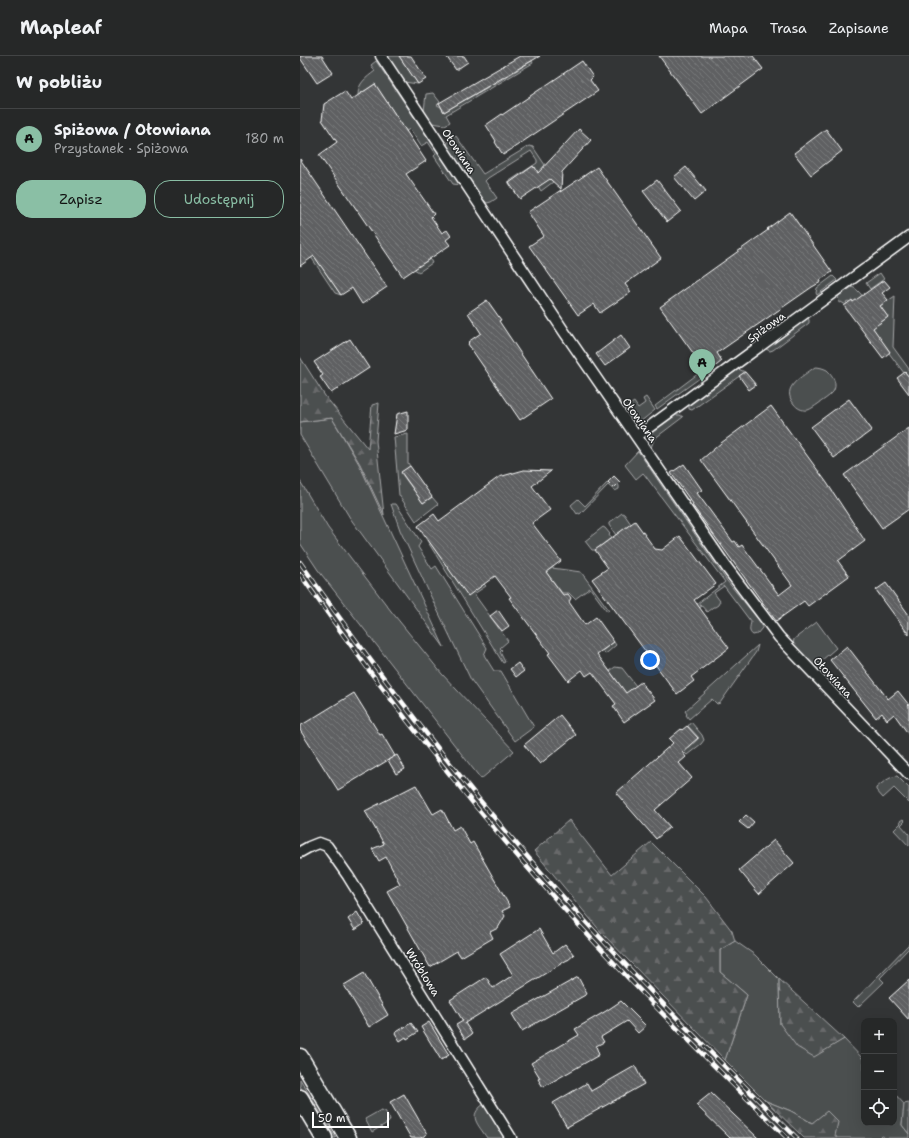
<!DOCTYPE html>
<html lang="pl">
<head>
<meta charset="utf-8">
<style>
  body { margin:0; font-family:"Shantell Sans",sans-serif; background:#2e3030; color:#f1f3f6 }
  .controls { position:absolute; right:12px; bottom:12px; display:grid; overflow:hidden; border-radius:8px; box-shadow:0 4px 16px #0002 }
  .controls button { width:36px; height:36px; display:grid; place-items:center; padding:0; border:0; border-bottom:1px solid #424445; background:#262828; color:#f1f3f6; font:20px sans-serif }
  .scale { position:absolute; left:12px; bottom:10px; width:77px; box-sizing:border-box; padding-left:4px; border:2px solid #fff; border-top:0; font-size:11px; line-height:14px; white-space:nowrap; color:#fff; -webkit-text-stroke:3px #2a2d2e; paint-order:stroke }
  .you { position:absolute; left:350px; top:604px; width:14px; height:14px; margin:-10px; border:3px solid #fff; border-radius:50%; background:#1a73e8; box-shadow:0 0 0 6px #1a73e833 }
  .badge { display:grid; place-items:center; width:26px; height:26px; border-radius:50%; background:#8abfa5; color:#111; font-size:13px; font-weight:700 }
  .pin { position:absolute; translate:-50% -33px; filter:drop-shadow(0 1px 2px #0008) }
  .pin::after { content:''; position:absolute; top:21px; width:14px; height:12px; background:inherit; clip-path:polygon(0 0,100% 0,50% 100%) }
  .list { margin:0; padding:0; list-style:none }
  h2 { display:flex; justify-content:space-between; align-items:center; height:52px; margin:0; padding:0 16px; font-size:17px }
  h2 small { font-size:13px; font-weight:400; color:#a4a6a8 }
  .list li { display:grid; grid-template-columns:26px 1fr auto; gap:12px; align-items:center; box-sizing:border-box; height:60px; padding:0 16px; border-top:1px solid #424445 }
  .list b { display:block; font-size:15px; white-space:nowrap }
  .list p { margin:0; font-size:13px; white-space:nowrap; color:#a4a6a8 }
  .list em { font-size:13px; font-style:normal; color:#a4a6a8 }
  .actions { display:flex; gap:8px; padding:12px 16px }
  .actions a { flex:1; padding:9px 0; border:1px solid #8abfa5; border-radius:16px; text-align:center; font-size:14px; color:#8abfa5 }
  .actions .main { background:#8abfa5; color:#111 }
  .icon { flex:none; width:22px; height:22px; fill:none; stroke:currentColor; stroke-width:2; stroke-linecap:round; stroke-linejoin:round }
  .map { position:relative; flex:none; width:609px; height:1082px; overflow:hidden }
  header { display:flex; align-items:center; gap:24px; box-sizing:border-box; height:56px; padding:0 20px; background:#262828; border-bottom:1px solid #424445 }
  header strong { font-size:19px }
  nav { display:flex; gap:22px; margin-inline-start:auto; font-size:14px }
  main { display:flex }
  aside { flex:1; background:#262828 }
  .map>svg:first-child { display:block }
  .green { fill:#4c4f50; stroke:#a6a7a8 }
  .forest { fill:url(#forest-firs); stroke:#a6a7a8 }
  .building { fill:url(#building-back-hatch); stroke:#fff }
  .lines { fill:none; stroke-linecap:round; stroke-linejoin:round }
  .street-casing { stroke:#fff; stroke-width:13 }
  .primary-casing { stroke:#fff; stroke-width:19 }
  .street { stroke:#2a2d2e; stroke-width:10 }
  .primary { stroke:#2a2d2e; stroke-width:16 }
  .rail-casing { stroke:#fff; stroke-width:4.5 }
  .rail { stroke:#2a2d2e; stroke-width:3; stroke-dasharray:9; stroke-linecap:butt }
  .labels { text-anchor:middle; stroke-width:3; stroke-linejoin:round; paint-order:stroke }
  .street-label { font-size:11px; fill:#fff; stroke:#2a2d2e }
</style>
</head>
<body>
<header>
<strong>Mapleaf</strong>
<nav><a>Mapa</a><a>Trasa</a><a>Zapisane</a></nav>
</header>
<main>
<aside>
<h2>W pobliżu<small></small></h2>
<ul class="list">
<li><span class="badge">A</span><div><b>Spiżowa / Ołowiana</b><p>Przystanek · Spiżowa</p></div><em>180 m</em></li>
</ul>
<div class="actions"><a class="main">Zapisz</a><a>Udostępnij</a></div>
</aside>
<div class="map">
<svg width="609" height="1082" viewBox="0 0 609 1082">
  <defs>
    <pattern id="forest-firs" width="22" height="20" patternUnits="userSpaceOnUse"><rect width="22" height="20" fill="#4c4f50"/><path d="M5 1l3.5 6h-7zM16 11l3.5 6h-7z" fill="#67696a"/></pattern>
    <pattern id="building-back-hatch" width="6" height="6" patternUnits="userSpaceOnUse"><rect width="6" height="6" fill="#5f6162"/><path d="M-1 5l2 2M0 0l6 6M5-1l2 2" fill="none" stroke="#77797a"/></pattern>
  </defs>
  <rect width="100%" height="100%" fill="#333536"/>
  <filter id="ink" filterUnits="userSpaceOnUse"><feTurbulence type="fractalNoise" baseFrequency=".025" numOctaves="2"/><feDisplacementMap in="SourceGraphic" scale="8" xChannelSelector="R" yChannelSelector="G"/><feConvolveMatrix kernelMatrix="1 2 1 2 8 2 1 2 1" color-interpolation-filters="sRGB"/></filter>
  <g filter="url(#ink)">
    <g class="green">
      <path d="M87 0H99L118 28 104 26Z"/>
      <path d="M76 5 160 129 153 128 134 100 136 98 128 86 121 90 110 73 106 75 75 28 58 39C58 27 66 22 75 15L71 9Z"/>
      <path d="M232 5 233 7 146 59 150 66 145 69 132 67 124 55 126 38 133 37 140 46 137 49 139 50H140L144 56 188 31V29L193 27 194 28 196 27Z"/>
      <path d="M150 77 156 80 183 118 229 90 233 91 245 109 241 115 253 126 241 135 238 130 237 117 238 116 235 112H234L233 111 209 127 208 126 237 107V104L231 95 188 122 185 125 197 142 191 146 187 147 182 142 147 90Z"/>
      <path d="M10 194 41 239 35 237 9 198Z"/>
      <path d="M130 203 132 207 119 216 114 213Z"/>
      <path d="M580 217 584 223 570 233 566 227Z"/>
      <path d="M533 220 537 224 517 239 516 237 517 232Z"/>
      <path d="M552 231C563 235 572 257 579 268L588 261 580 250 595 240 593 291 609 313V321L605 316 604 317 589 297 590 296 552 245 550 246 548 245 546 246 547 248 546 249 541 246 539 247 538 240Z"/>
      <path d="M508 262 509 264V267L473 294 470 295 466 293 467 292Z"/>
      <path d="M405 306 411 314 357 353 355 350 403 314Z"/>
      <path d="M515 311C519 311 523 312 527 314 533 319 538 329 533 336 529 341 523 344 518 348 515 350 511 353 508 354 502 355 497 352 494 348 480 331 502 321 515 311Z"/>
      <path d="M436 312 445 316 392 354 389 353V349L430 318V317Z"/>
      <path d="M346 341 355 354 340 366 337 361 333 363 325 352 334 346 338 352 345 347 343 343Z"/>
      <path d="M376 359H380L383 361 354 383 351 392H350L348 387 351 377Z"/>
      <path d="M32 362 59 408 144 591 50 462 0 379V366Z"/>
      <path d="M108 378V407L110 410 101 417 123 447 132 441 138 448 116 465 99 439 94 381Z"/>
      <path d="M338 395 427 525 458 563 462 566V572L457 578 453 579C448 576 450 571 451 566L424 530 414 537 420 545 418 549 415 551H413L407 556 400 548H399L401 551 399 552 397 548 425 526 344 418 343 417 336 423 325 409Z"/>
      <path d="M0 425 28 472 91 555 142 618 214 695 181 723 18 514 0 487Z"/>
      <path d="M308 426 318 428 319 430V433L315 435 308 429 280 458 278 457 277 458 271 449 278 443 285 450Z"/>
      <path d="M91 448H96L121 486 118 491 132 513 136 510 187 592 184 599 194 615H201L234 671 215 685 171 624 133 545 100 474Z"/>
      <path d="M322 457 324 458 331 468 316 479 309 469V467Z"/>
      <path d="M118 470 168 539 184 528 186 530 174 538 208 585 200 592 202 594 200 596 205 606 203 607Z"/>
      <path d="M303 471 305 472 310 478 309 479 311 482 295 494H292L285 485Z"/>
      <path d="M252 512 281 516 309 554 307 555 290 532 275 543 269 537H262L246 516Z"/>
      <path d="M517 566 536 592 514 611 493 589 494 583Z"/>
      <path d="M314 586 316 589 308 596 305 598 302 595Z"/>
      <path d="M458 589 456 596 420 647 417 648 412 643 389 663 386 659 387 658 385 655Z"/>
      <path d="M315 611 322 612 336 630 330 634 331 637 327 639 310 615Z"/>
      <path d="M391 666 402 679 404 684 401 688 387 699 384 696 399 682 388 670Z"/>
      <path d="M597 720 609 732V747L594 732 583 742 576 734V732C582 727 589 721 597 720Z"/>
      <path d="M603 763 605 765 601 769 609 778V790L594 774 601 767 600 765Z"/>
      <path d="M435 885 455 899 479 923 480 968 514 1000 544 983 564 1004V1067H594V1037L604 1048 602 1069 609 1078V1082H585L583 1080 577 1082H538L491 1055 466 1045 425 1004 447 939 420 916V894Z"/>
      <path d="M609 888V892L580 922 584 926 558 951 553 946Z"/>
      <path d="M0 1023 36 1082H31L0 1030Z"/>
      <path d="M184 1048 205 1082H187C178 1068 167 1060 184 1048Z"/>
      <path d="M81 1054 85 1055 90 1063 89 1066 72 1076 65 1063Z"/>
    </g>
    <g class="forest">
      <path d="M0 301 25 340 68 393 72 349 79 347 76 385 84 459 60 408 32 362 0 366Z"/>
      <path d="M269 764 312 819 351 786 406 841 432 875 435 885 420 894V916L447 939 425 1004 301 876 234 795Z"/>
      <path d="M479 923 544 983 514 1001 497 991 480 968Z"/>
      <path d="M466 1045 491 1055 512 1067 527 1055 538 1066 535 1080 538 1082H504Z"/>
      <path d="M609 1047V1078L602 1069 604 1048Z"/>
    </g>
    <g class="building">
      <path d="M0 0H22L33 17 17 27 0 2Z"/>
      <path d="M99 0H111L126 23 118 28Z"/>
      <path d="M146 0H164L168 6 156 14Z"/>
      <path d="M220 0H240L144 56 139 47Z"/>
      <path d="M359 0H453L463 13 402 58Z"/>
      <path d="M282 5 293 21 290 24 298 35 203 99 195 86 196 85 186 69 202 58V59Z"/>
      <path d="M75 28 126 105 106 118 134 158 131 161 142 177 147 174 151 180 146 184 150 189 103 221 19 99 37 86 22 64 24 48 45 35 51 44Z"/>
      <path d="M279 73 291 84 262 116 261 133 250 123 220 143 209 127 233 110 234 112 235 111 238 117Z"/>
      <path d="M526 73 542 95 511 119 494 97Z"/>
      <path d="M0 103 87 231 62 248 52 232 41 239 14 200 0 210Z"/>
      <path d="M297 111 361 202 325 228 331 236 300 257 294 248 278 259 229 190 244 180 228 156 261 134 260 136Z"/>
      <path d="M386 111 406 135 394 145 374 121Z"/>
      <path d="M357 124 381 155 367 166 343 135Z"/>
      <path d="M490 156 532 216 520 224 521 226 512 231 417 297 422 305 411 314 405 306 401 308 360 251 468 174 467 173Z"/>
      <path d="M584 224 590 231 582 237 588 244 580 250 588 261 573 272 590 296 583 302 544 250 552 244 553 246Z"/>
      <path d="M187 244 201 264 199 265 251 343 220 364 168 288 169 287 168 286 181 277 168 257Z"/>
      <path d="M321 279 330 292 305 310 296 298Z"/>
      <path d="M50 283 69 312 31 337 20 321 23 319 14 306Z"/>
      <path d="M445 316 456 329 449 334 439 320Z"/>
      <path d="M605 316 609 321V338L597 322Z"/>
      <path d="M549 343 572 374 534 402 511 371Z"/>
      <path d="M471 350 527 427 565 485 538 505 549 520 508 550 504 545 476 565 392 449 393 448 371 417 384 408 402 434 397 437 433 486 435 485 439 491 442 489 479 539 492 529 401 404 421 387Z"/>
      <path d="M108 355V374L94 378 97 358Z"/>
      <path d="M609 372V453L582 472 544 419Z"/>
      <path d="M110 410 132 441 123 447 101 416Z"/>
      <path d="M224 414 251 415 232 430 250 454 232 467 261 505 246 516 263 539 268 538 271 542 269 546 285 569 296 561 314 586 297 598 326 637 341 626 355 644 324 666 313 650 316 648 292 616 286 620 282 614 268 625 248 598 250 597 209 542 211 541 195 520 168 540 118 470 134 458 139 465 199 421Z"/>
      <path d="M314 420 320 426 314 432 308 426Z"/>
      <path d="M335 465 355 493 362 494 380 480 416 528 394 544 429 592 391 621 394 625 377 638 292 523 308 512 295 494Z"/>
      <path d="M586 527 609 559V579L576 534Z"/>
      <path d="M198 554 209 570 202 575 190 560Z"/>
      <path d="M547 590 588 643 598 635 609 649V679L594 658 587 664 582 657 576 662 530 604Z"/>
      <path d="M218 607 224 615 216 621 210 613Z"/>
      <path d="M54 637 80 679 82 678 95 700 38 734 0 674V670Z"/>
      <path d="M260 659 276 679 240 708 224 689Z"/>
      <path d="M387 670 398 682 382 696 386 701 379 707 392 722 355 754 370 771 356 783 316 737 373 687 369 683 381 673 382 674Z"/>
      <path d="M97 699 105 713 96 718 88 704Z"/>
      <path d="M116 729 133 758 142 753 153 774 160 770 170 788 173 786 210 851 202 855 205 860 198 872 190 876 193 882 161 901 157 895 130 911 87 835 100 828 86 801 79 805 72 793 84 788 65 755Z"/>
      <path d="M446 759 454 766 448 773 439 766Z"/>
      <path d="M474 784 494 807 459 838 439 814Z"/>
      <path d="M57 856 64 868 55 874 48 863Z"/>
      <path d="M239 873 253 897 265 888 274 899 268 904H267L165 967 172 978 165 983 156 969 163 965 150 944 186 921 193 932 213 919 200 898Z"/>
      <path d="M64 917 88 959 69 971 44 929Z"/>
      <path d="M278 921 287 938 222 975 212 958Z"/>
      <path d="M609 924V964L589 942Z"/>
      <path d="M321 945 346 970 338 977 327 965 301 981 304 986 296 990 299 999 243 1031 238 1023 240 1022 231 1007 279 979 275 973 306 955Z"/>
      <path d="M129 966 149 999 141 1004 121 971Z"/>
      <path d="M111 967 118 976 107 983 106 981 100 985 95 977Z"/>
      <path d="M335 1010 344 1028 267 1071 253 1047 287 1027 291 1035Z"/>
      <path d="M411 1037 458 1082H430L396 1049Z"/>
      <path d="M104 1038 127 1078 121 1082H111L90 1046Z"/>
    </g>
    <g class="lines">
      <defs>
        <g id="street">
          <path d="M81 0 265 277 427 512 479 581 609 718"/>
          <path d="M337 380 609 181"/>
          <path d="M0 796 9 791 19 787 27 790 48 820 211 1082"/>
        </g>
        <g id="primary">
          <path d="M0 1001 48 1082"/>
          <path d="M0 1042 24 1082"/>
        </g>
      </defs>
      <use href="#street" class="street-casing"/>
      <use href="#primary" class="primary-casing"/>
      <use href="#street" class="street"/>
      <use href="#primary" class="primary"/>
      <defs>
        <g id="rail">
          <path d="M0 506C79 619 163 729 255 832 332 918 414 1001 497 1082"/>
          <path d="M0 518C77 629 160 736 250 837 325 922 406 1002 487 1082"/>
        </g>
      </defs>
      <use href="#rail" class="rail-casing"/>
      <use href="#rail" class="rail"/>
    </g>
  </g>
  <g class="labels">
    <g class="street-label">
      <text transform="translate(159 95) rotate(56)" y="4">Ołowiana</text>
      <text transform="translate(466 271) rotate(-36)" y="4">Spiżowa</text>
      <text transform="translate(340 364) rotate(55)" y="4">Ołowiana</text>
      <text transform="translate(533 621) rotate(47)" y="4">Ołowiana</text>
      <text transform="translate(123 916) rotate(58)" y="4">Wróblowa</text>
    </g>
  </g>
</svg>
<div class="controls">
<button>+</button>
<button>−</button>
<button><svg class="icon" aria-label="locate" viewBox="0 0 24 24"><circle cx="12" cy="12" r="6"/><path d="M12 2v4M12 18v4M2 12h4M18 12h4"/></svg></button>
</div>
<div class="scale">50 m</div>
<div class="you"></div>
<div class="pin badge" style="left:402px;top:326px">A</div>
</div>
</main>
</body>
</html>
